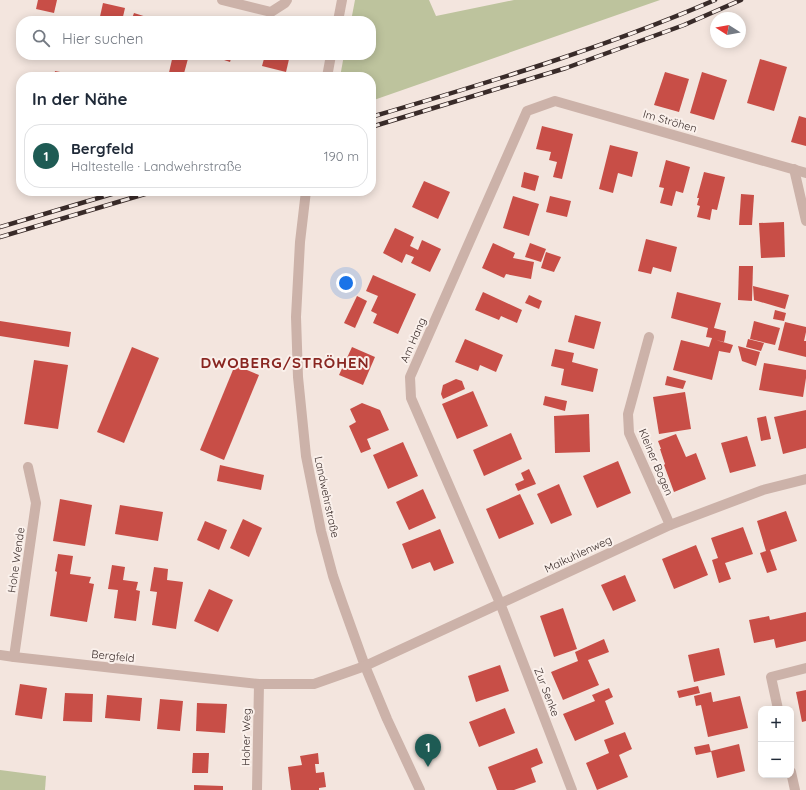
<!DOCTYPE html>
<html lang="de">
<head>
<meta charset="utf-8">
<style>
  body { margin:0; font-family:Quicksand,sans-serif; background:#f2f2f3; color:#1f2937 }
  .controls { position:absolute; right:12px; bottom:12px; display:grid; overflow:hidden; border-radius:8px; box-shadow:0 2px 10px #0003 }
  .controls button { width:36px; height:36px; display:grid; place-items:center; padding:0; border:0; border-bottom:1px solid #e0e1e3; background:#fff; color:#1f2937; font:20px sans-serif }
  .compass { position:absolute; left:710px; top:12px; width:36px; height:36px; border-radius:50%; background:#fff; box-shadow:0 2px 10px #0003; rotate:281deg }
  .you { position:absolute; left:346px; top:283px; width:14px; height:14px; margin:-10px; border:3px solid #fff; border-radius:50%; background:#1a73e8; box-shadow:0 0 0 6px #1a73e833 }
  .badge { display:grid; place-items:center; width:26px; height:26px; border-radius:50%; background:#1e5b54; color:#fff; font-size:13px; font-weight:700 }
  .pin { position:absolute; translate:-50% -33px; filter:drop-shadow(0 1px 2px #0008) }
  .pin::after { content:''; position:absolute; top:21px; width:14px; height:12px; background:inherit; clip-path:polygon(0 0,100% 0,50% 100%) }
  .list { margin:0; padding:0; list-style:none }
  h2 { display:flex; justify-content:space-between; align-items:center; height:52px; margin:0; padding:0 16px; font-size:17px }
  h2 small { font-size:13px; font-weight:400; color:#747a83 }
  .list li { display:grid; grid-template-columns:26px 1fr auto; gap:12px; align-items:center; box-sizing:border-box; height:64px; margin:0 8px 8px; padding:0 8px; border:1px solid #e0e1e3; border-radius:16px }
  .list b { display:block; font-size:15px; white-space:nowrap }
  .list p { margin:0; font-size:13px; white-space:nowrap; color:#747a83 }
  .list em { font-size:13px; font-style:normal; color:#747a83 }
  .icon { flex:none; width:22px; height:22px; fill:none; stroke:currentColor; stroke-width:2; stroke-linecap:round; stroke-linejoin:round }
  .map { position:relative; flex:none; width:806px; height:790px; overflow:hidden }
  .search { position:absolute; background:#fff; box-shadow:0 2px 10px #0003; left:16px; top:16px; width:360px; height:44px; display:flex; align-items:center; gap:10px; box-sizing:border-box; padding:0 14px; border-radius:16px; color:#747a83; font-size:15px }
  .panel { position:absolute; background:#fff; box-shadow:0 2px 10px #0003; left:16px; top:72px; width:360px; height:124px; border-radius:16px }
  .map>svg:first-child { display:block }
  .green { fill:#bdc39d }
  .building { fill:#c84e47 }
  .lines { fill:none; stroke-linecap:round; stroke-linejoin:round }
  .minor { stroke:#ccb2a9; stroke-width:10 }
  .rail-casing { stroke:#392b29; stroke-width:4.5 }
  .rail { stroke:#faf0eb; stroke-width:3; stroke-dasharray:9; stroke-linecap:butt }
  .labels { text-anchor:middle; stroke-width:4; stroke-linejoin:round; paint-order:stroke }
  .street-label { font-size:11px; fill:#392b29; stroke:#faf0eb }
  .district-label { font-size:15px; font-weight:bold; letter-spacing:1px; fill:#892621; stroke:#faf0eb }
</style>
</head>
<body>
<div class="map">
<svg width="806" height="790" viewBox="0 0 806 790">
  <rect width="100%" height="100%" fill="#f3e5de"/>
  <g class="green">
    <path d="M355 0H429L436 16 514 0H660L371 101V77H340L344 55H371V21H351Z"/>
    <path d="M0 770 46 776 45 790H0Z"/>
  </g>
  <g class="building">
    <path d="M38 0H57L54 13 36 9Z"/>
    <path d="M103 3 125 8 122 21H99Z"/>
    <path d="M134 13 153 19 152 21H131Z"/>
    <path d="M173 55H189L183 77H168Z"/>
    <path d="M212 55H232L230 62 212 56Z"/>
    <path d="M265 55H290L286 72 262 66Z"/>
    <path d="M760 59 787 67 774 111 747 103Z"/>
    <path d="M55 71 76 75 75 77H54Z"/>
    <path d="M665 72 689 79 679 112 654 105Z"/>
    <path d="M702 72 727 80 714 120 690 113Z"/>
    <path d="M799 116 806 118V146L791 142Z"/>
    <path d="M542 126 573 134 562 179 553 177 557 162 549 160 551 152 536 149Z"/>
    <path d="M610 145 638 152 632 177 618 173 613 193 599 189Z"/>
    <path d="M666 160 690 167 683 193 676 191 672 206 660 203 664 188 659 187Z"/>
    <path d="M524 172 539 176 535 191 521 187Z"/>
    <path d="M704 172 725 177 717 210 712 209 710 220 697 217 700 206 697 205 699 198H697Z"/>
    <path d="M424 181 450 192 438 219 412 207Z"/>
    <path d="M741 194 754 195 752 225H739Z"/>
    <path d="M513 196 539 204 529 236 503 228Z"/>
    <path d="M550 196 571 201 567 217 546 212Z"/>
    <path d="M784 222 785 257 761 258 759 223Z"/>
    <path d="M395 228 414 237 410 246 418 250 422 240 441 249 430 272 411 263 414 257 406 254 402 263 383 253Z"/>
    <path d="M646 239 677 247 671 272 653 267 651 274 638 271Z"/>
    <path d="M493 243 515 253 513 258 534 262 531 279 506 274 504 278 482 268Z"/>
    <path d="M530 243 546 249 541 262 525 257Z"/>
    <path d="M546 252 561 257 554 272 541 268Z"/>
    <path d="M739 266H753L752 301 738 300Z"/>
    <path d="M373 275 416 294 398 334 373 323 377 314 371 311 378 296 366 291Z"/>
    <path d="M753 286 789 295 785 309 754 300Z"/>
    <path d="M483 292 522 310 517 323 501 316 499 320 475 310Z"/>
    <path d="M677 292 721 303 714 328 726 331 724 342 716 340 733 345 730 353 719 351 712 380 673 370 681 340 709 347 712 338 706 337 708 328 671 318Z"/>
    <path d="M529 295 542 301 539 309 525 303Z"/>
    <path d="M357 296 367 301 355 328 344 323Z"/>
    <path d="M775 310 786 313 784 321 773 319Z"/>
    <path d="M575 315 601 322 594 349 568 342Z"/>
    <path d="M0 321 71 332 69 347 0 336Z"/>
    <path d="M754 321 780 328 775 345 750 339Z"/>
    <path d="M785 322 806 327V332L804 341H806V357L778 350Z"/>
    <path d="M465 339 503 355 496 372 480 365 478 371 455 362Z"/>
    <path d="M748 339 764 343 761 351 746 347Z"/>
    <path d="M738 346 760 352 756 366 742 361Z"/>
    <path d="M132 347 159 358 124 443 97 432Z"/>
    <path d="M352 347 375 357 363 385 339 375Z"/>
    <path d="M555 349 574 353 572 362 598 369 593 392 561 385 564 369 551 366Z"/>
    <path d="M34 360 68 365 58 429 24 424Z"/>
    <path d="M764 363 806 370V378L803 397 759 390Z"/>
    <path d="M235 365 259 375 224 460 200 450Z"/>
    <path d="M667 376 686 381 683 389 665 385Z"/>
    <path d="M456 379 462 381 465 389 443 399 441 394 443 385Z"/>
    <path d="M473 391 488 426 457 439 442 404Z"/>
    <path d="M685 392 691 429 659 434 653 397Z"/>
    <path d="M545 396 567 401 565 411 543 405Z"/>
    <path d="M362 403 380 410 389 430 367 439 371 449 361 453 349 426 356 422 350 409Z"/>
    <path d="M806 410V448L783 454 774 417Z"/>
    <path d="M589 414 590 452 555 453 554 416Z"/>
    <path d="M766 416 771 439 761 441 757 418Z"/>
    <path d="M511 433 522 459 484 476 473 450Z"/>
    <path d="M676 434 686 457 696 453 706 479 674 492 664 465 665 464 660 449H661L658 441Z"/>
    <path d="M747 436 756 466 730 473 721 443Z"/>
    <path d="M403 442 418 476 388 489 373 455Z"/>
    <path d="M618 461 631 493 597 508 583 476Z"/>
    <path d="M220 465 264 475 261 490 217 481Z"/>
    <path d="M529 469 536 484 518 491 515 484 524 480 521 473Z"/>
    <path d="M559 484 572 515 551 524 537 494Z"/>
    <path d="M423 489 436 518 409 530 396 502Z"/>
    <path d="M520 494 534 524 499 539 486 509Z"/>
    <path d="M60 499 92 505 85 546 53 541Z"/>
    <path d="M120 505 163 512 158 541 115 534Z"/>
    <path d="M786 511 797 541 770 550 777 570 767 573 760 553 766 551 757 521Z"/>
    <path d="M243 519 262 528 249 557 230 548Z"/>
    <path d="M205 521 227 530 219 550 197 540Z"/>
    <path d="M743 527 753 554 725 563 731 579 719 583 712 560 718 558 711 538Z"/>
    <path d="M440 529 454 563 434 571 430 562 412 569 402 544Z"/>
    <path d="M696 545 708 575 674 589 662 559Z"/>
    <path d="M58 554 73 556 70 574 91 577 89 583 94 584 87 622 50 616 57 572 55 571Z"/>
    <path d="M112 565 125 567 123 580 138 582 136 590 140 591 136 621 114 618 118 590 108 589Z"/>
    <path d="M154 567 168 569 167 580 183 582 176 629 152 625 157 592 150 591Z"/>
    <path d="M625 575 636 601 613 611 601 585Z"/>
    <path d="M209 589 233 600 218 632 194 621Z"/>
    <path d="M563 608 577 649 554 657 540 616Z"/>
    <path d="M806 612V641L776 648 774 639 754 643 749 620 769 616 770 620Z"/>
    <path d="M604 639 609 652 588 660 599 685 563 700 551 672 578 661 575 652Z"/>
    <path d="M719 648 725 675 694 682 688 655Z"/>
    <path d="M500 665 509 691 476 702 468 676Z"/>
    <path d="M20 684 47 688 42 719 15 715Z"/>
    <path d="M698 686 700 693 679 698 677 691Z"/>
    <path d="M609 688 613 697 605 701 614 724 575 741 563 714 595 701 592 695Z"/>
    <path d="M806 690V721L802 722 796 692Z"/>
    <path d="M711 692 713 702 740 696 748 728 708 737 701 705 696 706 694 696Z"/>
    <path d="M65 693 93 694 92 722 63 721Z"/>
    <path d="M107 695 142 698 140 721 105 718Z"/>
    <path d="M160 699 183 701 180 731 157 729Z"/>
    <path d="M197 703 227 704 225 733 196 731Z"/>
    <path d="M505 708 515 733 479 747 469 722Z"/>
    <path d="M625 732 632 749 619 755 628 777 597 790 586 763 609 753 604 740Z"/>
    <path d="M709 744 711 752 696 755 694 747Z"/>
    <path d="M739 744 745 771 717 778 711 751Z"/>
    <path d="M537 748 543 763 531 768 536 782 514 790H497L488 767Z"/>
    <path d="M193 753H209L208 773H192Z"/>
    <path d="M318 753 319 764H315L316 773 324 772 326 787 319 788V790H291L288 767 302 765 300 756Z"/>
    <path d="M194 785 223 786V790H194Z"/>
  </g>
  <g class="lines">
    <g class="minor">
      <path d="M222 0 271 12 285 3 287 0"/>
      <path d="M338 21 342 0"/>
      <path d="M327 77 331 55"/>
      <path d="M794 169 806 221"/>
      <path d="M306 191 300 242 296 317 298 377 306 456 321 531 333 576 342 602 365 666 387 719 420 790"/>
      <path d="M649 337 628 414 629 433 670 525"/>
      <path d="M0 655 14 657 259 684H314L365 666 670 525 763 490 806 479"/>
      <path d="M14 657 36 503 28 467"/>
      <path d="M778 709 771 677 806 668"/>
      <path d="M791 772 795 790"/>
      <path d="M257 790 259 684"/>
      <path d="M572 790 500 603 411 398 410 377 527 111 555 101 806 173"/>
    </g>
    <defs>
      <g id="rail">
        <path d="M371 117C487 83 604 48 715 0"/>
        <path d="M371 127 566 68 684 25 741 0"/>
        <path d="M0 227 122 191"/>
        <path d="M0 237 155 191"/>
      </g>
    </defs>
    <use href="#rail" class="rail-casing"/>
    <use href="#rail" class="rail"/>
  </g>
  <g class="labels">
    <g class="street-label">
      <text transform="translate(670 121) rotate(16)" y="4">Im Ströhen</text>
      <text transform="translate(413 340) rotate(-66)" y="4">Am Hang</text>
      <text transform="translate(656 462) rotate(67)" y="4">Kleiner Bogen</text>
      <text transform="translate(327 497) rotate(78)" y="4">Landwehrstraße</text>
      <text transform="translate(578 554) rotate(-25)" y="4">Maikuhlenweg</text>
      <text transform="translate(16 560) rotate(-82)" y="4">Hohe Wende</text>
      <text transform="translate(113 656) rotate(6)" y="4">Bergfeld</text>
      <text transform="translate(547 692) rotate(69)" y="4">Zur Senke</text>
      <text transform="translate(246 737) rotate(-89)" y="4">Hoher Weg</text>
    </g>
    <g class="district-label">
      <text x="285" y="368">DWOBERG/STRÖHEN</text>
    </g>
  </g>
</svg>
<div class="controls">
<button>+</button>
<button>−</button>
</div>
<svg class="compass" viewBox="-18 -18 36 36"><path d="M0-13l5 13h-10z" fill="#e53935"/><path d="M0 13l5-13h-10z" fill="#747a83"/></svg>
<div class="you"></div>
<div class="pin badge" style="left:428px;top:767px">1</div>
<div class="search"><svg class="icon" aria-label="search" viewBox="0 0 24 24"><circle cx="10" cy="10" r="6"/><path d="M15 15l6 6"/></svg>Hier suchen</div>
<section class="panel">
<h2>In der Nähe<small></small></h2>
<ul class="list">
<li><span class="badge">1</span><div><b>Bergfeld</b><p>Haltestelle · Landwehrstraße</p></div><em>190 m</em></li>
</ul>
</section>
</div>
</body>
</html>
